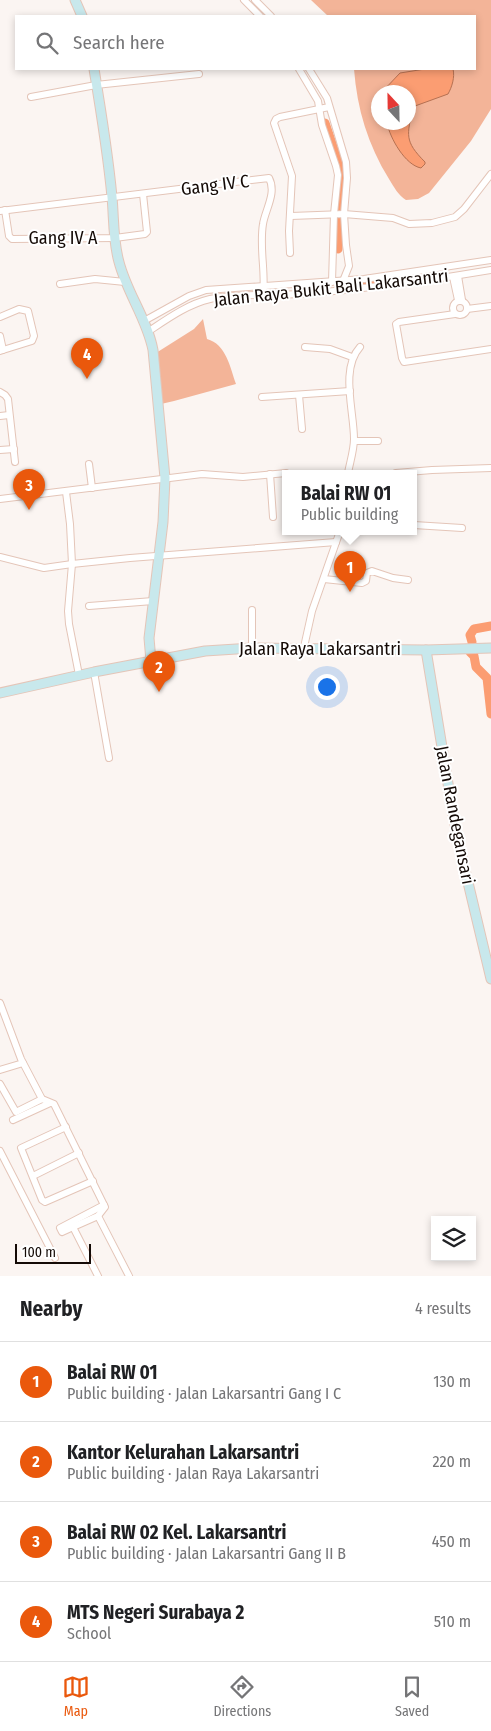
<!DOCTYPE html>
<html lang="en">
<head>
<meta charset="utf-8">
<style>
  body { margin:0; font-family:"Fira Sans Condensed",sans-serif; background:#f2f2f2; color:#202124 }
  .controls { position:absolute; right:15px; bottom:15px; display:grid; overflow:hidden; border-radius:0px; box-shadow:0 2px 8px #0003 }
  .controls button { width:45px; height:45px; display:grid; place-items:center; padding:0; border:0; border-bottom:1px solid #e0e0e0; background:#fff; color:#202124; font:25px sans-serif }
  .compass { position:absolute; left:371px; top:85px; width:45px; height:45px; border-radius:50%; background:#fff; box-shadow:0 2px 8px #0003; rotate:338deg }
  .scale { position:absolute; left:15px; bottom:12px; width:76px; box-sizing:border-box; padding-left:5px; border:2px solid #140a06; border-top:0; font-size:14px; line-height:18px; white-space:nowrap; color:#140a06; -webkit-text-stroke:4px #fff; paint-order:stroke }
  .you { position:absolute; left:326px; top:686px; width:18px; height:18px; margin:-12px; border:4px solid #fff; border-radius:50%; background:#1a73e8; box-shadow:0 0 0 8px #1a73e833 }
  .badge { display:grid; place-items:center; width:32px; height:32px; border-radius:50%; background:#ea580c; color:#fff; font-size:16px; font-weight:700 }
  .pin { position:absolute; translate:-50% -41px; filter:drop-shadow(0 1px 2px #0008) }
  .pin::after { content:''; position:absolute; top:26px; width:18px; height:15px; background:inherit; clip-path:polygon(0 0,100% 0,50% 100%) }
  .popup { position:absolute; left:282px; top:470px; width:135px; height:65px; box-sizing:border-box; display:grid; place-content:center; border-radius:0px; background:#fff; filter:drop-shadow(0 1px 4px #0005); font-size:16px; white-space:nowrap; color:#757577 }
  .popup b { font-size:19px; color:#202124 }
  .popup::after { content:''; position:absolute; left:50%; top:100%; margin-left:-10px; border:10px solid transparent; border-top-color:#fff }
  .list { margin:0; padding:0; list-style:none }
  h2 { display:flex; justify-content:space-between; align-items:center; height:65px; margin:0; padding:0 20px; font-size:21px }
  h2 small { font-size:16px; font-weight:400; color:#757577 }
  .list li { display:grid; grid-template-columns:32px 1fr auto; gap:15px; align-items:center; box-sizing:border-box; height:80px; padding:0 20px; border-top:1px solid #e0e0e0 }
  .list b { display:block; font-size:19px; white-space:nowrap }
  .list p { margin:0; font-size:16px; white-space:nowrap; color:#757577 }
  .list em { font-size:16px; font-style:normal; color:#757577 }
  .icon { flex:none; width:28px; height:28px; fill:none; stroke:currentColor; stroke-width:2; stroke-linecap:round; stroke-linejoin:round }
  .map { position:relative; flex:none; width:491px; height:1276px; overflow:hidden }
  .search { position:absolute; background:#fff; box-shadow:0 2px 8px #0003; left:15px; right:15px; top:15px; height:55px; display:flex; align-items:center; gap:12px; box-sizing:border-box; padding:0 18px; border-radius:0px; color:#757577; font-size:19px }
  .sheet { height:385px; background:#fff }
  nav { display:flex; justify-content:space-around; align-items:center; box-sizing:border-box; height:70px; border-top:1px solid #e0e0e0; background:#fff; font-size:14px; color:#757577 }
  nav a { display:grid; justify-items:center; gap:2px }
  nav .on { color:#ea580c }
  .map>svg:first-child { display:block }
  .green { fill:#f3b498; fill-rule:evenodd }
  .water { fill:#fb9d72; stroke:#b67152 }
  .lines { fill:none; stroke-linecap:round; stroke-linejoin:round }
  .river { stroke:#fb9d72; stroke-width:9 }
  .street-casing { stroke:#e4c5b8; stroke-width:8 }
  .secondary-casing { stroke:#e4c5b8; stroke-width:11 }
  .street { stroke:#fff; stroke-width:6 }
  .secondary { stroke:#c8e8ec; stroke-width:9 }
  .labels { text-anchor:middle; stroke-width:4; stroke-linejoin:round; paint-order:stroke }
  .street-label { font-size:18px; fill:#140a06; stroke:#fff }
</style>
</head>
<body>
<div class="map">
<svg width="491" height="1276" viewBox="0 0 491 1276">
  <rect width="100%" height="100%" fill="#fbf5f2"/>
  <g class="green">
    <path d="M311 0H491V109L471 141 429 193 418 199 406 200C398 195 394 187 389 179 368 145 357 109 354 69H475V16H328ZM378 92H408V122H378Z"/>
    <path d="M203 319 207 339C226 344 230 367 236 384L174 401 161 404 156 353 194 329Z"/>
  </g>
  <path class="water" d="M425 69H453C455 77 452 87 448 94L415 106 413 108C407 135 404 141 425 162V164L421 168C405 165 390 138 387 123L408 122V92H382L400 73Z"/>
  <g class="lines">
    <g class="river">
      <path d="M325 123 340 167 339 208"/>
      <path d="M338 249 339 220"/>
      <path d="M339 286 413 275"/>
      <path d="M472 642 470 635 474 629 491 626"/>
      <path d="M470 648V652L474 656 476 667 487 678 491 714"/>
    </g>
    <defs>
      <g id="street">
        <path d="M244 0 260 16"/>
        <path d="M255 0 271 16"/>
        <path d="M299 69 318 101 322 125 336 166 338 175 334 214 332 282"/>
        <path d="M309 69 327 98 346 162 347 178 344 214 346 245 349 266 343 281"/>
        <path d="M31 97 96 85 199 74"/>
        <path d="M5 210 9 236 12 239 115 238 145 234 147 232 143 194"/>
        <path d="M0 211 269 178C277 193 265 210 263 224 259 248 266 272 263 296"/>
        <path d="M291 216 344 214 393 218 409 224 432 223 455 217 464 209 491 174"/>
        <path d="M290 253 289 231 292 176 274 123 276 119 280 117 329 107"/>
        <path d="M458 276 462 300"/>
        <path d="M453 277 458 300"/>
        <path d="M60 284 95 279 125 282"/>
        <circle cx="460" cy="308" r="7"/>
        <path d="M467 309 491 306"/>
        <path d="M455 314 399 322 396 324 402 358 404 362 491 349"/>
        <path d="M0 317 19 309 28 311 34 336 32 341 3 350"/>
        <path d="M144 321 189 296 206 290 364 279 491 260"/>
        <path d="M149 331C167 319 188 304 210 299 239 293 271 296 301 294 365 289 428 281 491 270"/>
        <path d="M0 336 3 350 0 351"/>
        <path d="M305 347 330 349 352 357"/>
        <path d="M0 392 5 395 8 399 15 462"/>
        <path d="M299 395 302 429"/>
        <path d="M262 397 350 391"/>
        <path d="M0 416 9 415"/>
        <path d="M354 441H378"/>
        <path d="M0 450 14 449"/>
        <path d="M89 464 92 488"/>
        <path d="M348 473C350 462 354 450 354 439 354 411 340 369 360 347"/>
        <path d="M396 473 432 470 491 468"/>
        <path d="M270 474 273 517"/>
        <path d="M66 492 70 524 72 564 68 611 69 624 79 675"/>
        <path d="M0 499 202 474 243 477 286 473"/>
        <path d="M414 525 462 528"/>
        <path d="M0 557 44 568 72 564 130 558 336 542"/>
        <path d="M324 579 362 583 366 581 367 573 372 571 393 578 408 580"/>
        <path d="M89 606 153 601"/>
        <path d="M252 610V648"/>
        <path d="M304 647 312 611 340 531"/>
        <path d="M94 672 109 758"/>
        <path d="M0 1003 21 1059 42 1099 54 1104 104 1205 105 1207 98 1216 73 1227 98 1276"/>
        <path d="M0 1070 23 1063"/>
        <path d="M0 1084 16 1112 42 1099"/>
        <path d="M13 1120 50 1103"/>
        <path d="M66 1127 21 1148 42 1200 45 1202 93 1181"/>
        <path d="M0 1151 55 1258"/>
        <path d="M33 1176 79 1153"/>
        <path d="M98 1216 129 1276"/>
        <path d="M73 1227 62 1232 60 1228 104 1205"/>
      </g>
      <g id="secondary">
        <path d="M75 0 82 16"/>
        <path d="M94 69C101 111 108 154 112 197 114 219 113 241 119 262 127 293 147 319 153 350L165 478 163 522 149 638 151 661"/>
        <path d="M426 650 456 832 491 979"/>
        <path d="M0 693 94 672 205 651 252 648 426 650 491 648"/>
      </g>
    </defs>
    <use href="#street" class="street-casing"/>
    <use href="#secondary" class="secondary-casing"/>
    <use href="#street" class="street"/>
    <use href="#secondary" class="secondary"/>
  </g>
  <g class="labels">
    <g class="street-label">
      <text transform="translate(215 185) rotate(-7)" y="6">Gang IV C</text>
      <text x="63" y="244">Gang IV A</text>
      <text transform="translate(331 288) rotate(-6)" y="6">Jalan Raya Bukit Bali Lakarsantri</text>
      <text x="320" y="655">Jalan Raya Lakarsantri</text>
      <text transform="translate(455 815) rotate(79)" y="6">Jalan Randegansari</text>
    </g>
  </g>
</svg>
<div class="controls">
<button><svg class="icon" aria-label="layers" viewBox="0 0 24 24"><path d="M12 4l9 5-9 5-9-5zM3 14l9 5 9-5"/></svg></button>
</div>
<svg class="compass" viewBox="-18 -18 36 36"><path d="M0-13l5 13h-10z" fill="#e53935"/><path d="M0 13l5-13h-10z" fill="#757577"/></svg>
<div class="scale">100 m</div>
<div class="you"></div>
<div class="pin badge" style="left:350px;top:592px">1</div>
<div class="popup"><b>Balai RW 01</b>Public building</div>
<div class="pin badge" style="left:159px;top:692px">2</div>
<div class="pin badge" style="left:29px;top:510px">3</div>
<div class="pin badge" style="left:87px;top:379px">4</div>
<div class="search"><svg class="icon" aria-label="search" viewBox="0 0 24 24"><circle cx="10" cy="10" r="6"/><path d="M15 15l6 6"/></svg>Search here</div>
</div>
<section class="sheet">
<h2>Nearby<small>4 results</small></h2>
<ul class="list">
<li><span class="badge">1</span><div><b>Balai RW 01</b><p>Public building · Jalan Lakarsantri Gang I C</p></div><em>130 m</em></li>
<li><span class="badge">2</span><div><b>Kantor Kelurahan Lakarsantri</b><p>Public building · Jalan Raya Lakarsantri</p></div><em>220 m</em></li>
<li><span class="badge">3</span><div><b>Balai RW 02 Kel. Lakarsantri</b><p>Public building · Jalan Lakarsantri Gang II B</p></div><em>450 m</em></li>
<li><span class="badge">4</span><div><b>MTS Negeri Surabaya 2</b><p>School</p></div><em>510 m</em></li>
</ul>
</section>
<nav>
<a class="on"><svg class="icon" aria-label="map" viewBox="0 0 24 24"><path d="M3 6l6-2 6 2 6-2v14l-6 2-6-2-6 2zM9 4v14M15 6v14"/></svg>Map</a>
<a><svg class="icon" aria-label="directions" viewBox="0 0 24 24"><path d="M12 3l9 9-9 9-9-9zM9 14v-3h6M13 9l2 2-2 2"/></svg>Directions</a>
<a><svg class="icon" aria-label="saved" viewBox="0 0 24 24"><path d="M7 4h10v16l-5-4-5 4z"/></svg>Saved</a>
</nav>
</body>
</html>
